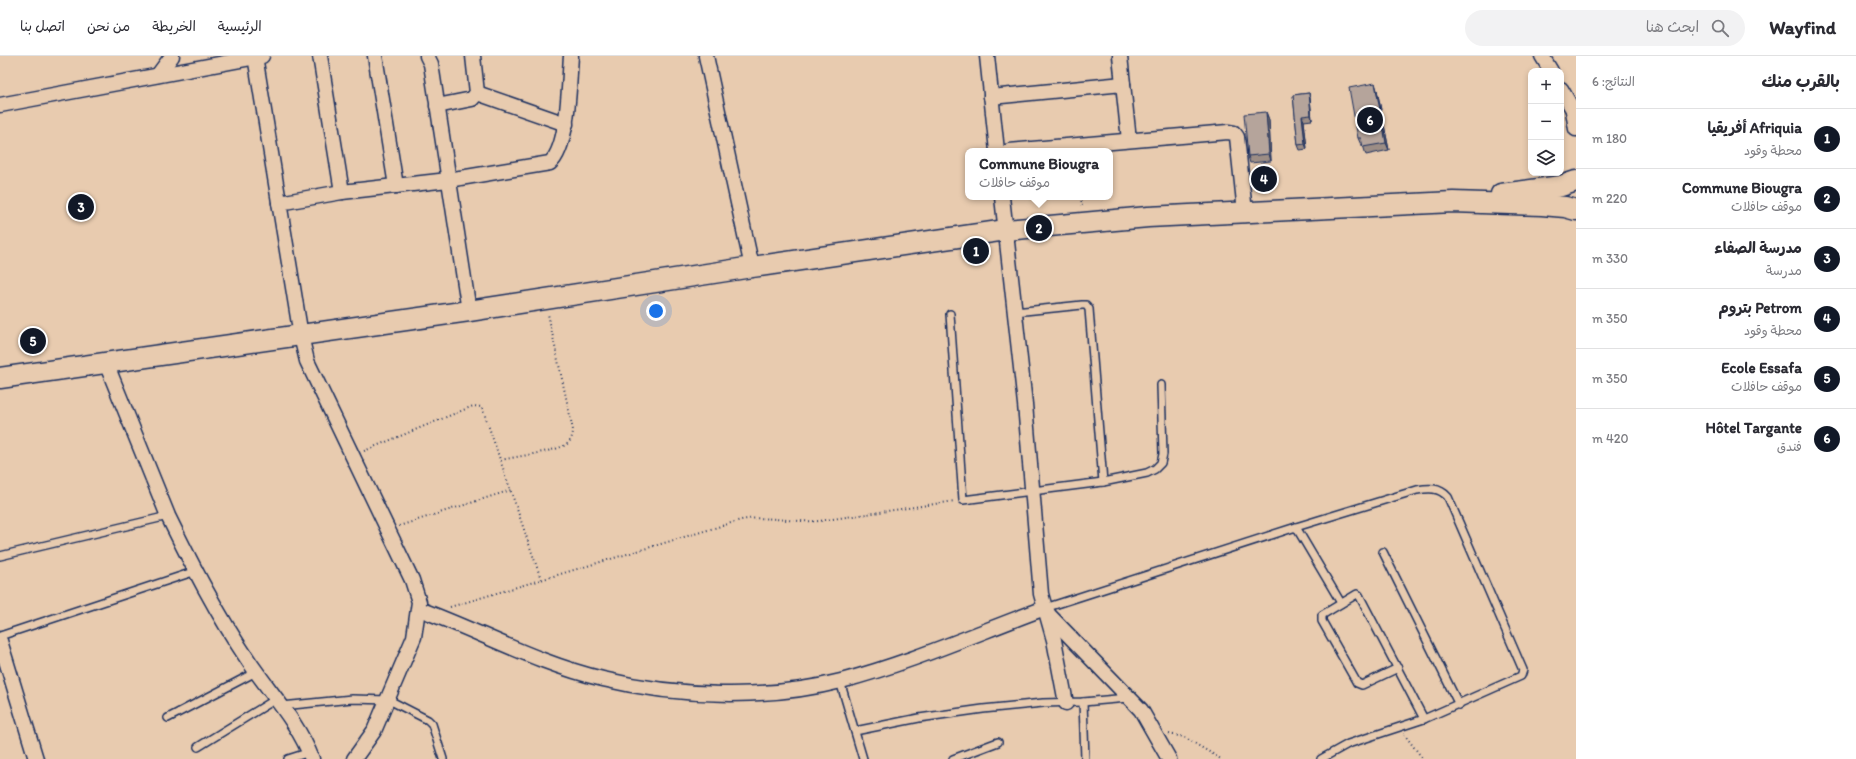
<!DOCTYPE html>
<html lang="ar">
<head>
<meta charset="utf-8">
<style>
  body { margin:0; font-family:Itim,"Playpen Sans Arabic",sans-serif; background:#f2f2f3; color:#2b2b33; direction:rtl }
  .controls { position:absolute; right:12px; top:12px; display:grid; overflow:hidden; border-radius:8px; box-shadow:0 2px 6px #0003 }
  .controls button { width:36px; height:36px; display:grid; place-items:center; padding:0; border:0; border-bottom:1px solid #e1e1e2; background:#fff; color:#2b2b33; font:20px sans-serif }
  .you { position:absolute; left:656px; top:255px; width:14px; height:14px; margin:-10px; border:3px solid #fff; border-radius:50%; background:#1a73e8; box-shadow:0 0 0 6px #1a73e833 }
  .badge { display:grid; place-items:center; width:26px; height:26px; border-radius:50%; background:#111827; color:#fff; font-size:13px; font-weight:700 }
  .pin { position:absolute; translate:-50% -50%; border:2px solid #fff; box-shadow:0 1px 4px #0006 }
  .popup { position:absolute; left:965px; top:92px; width:148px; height:52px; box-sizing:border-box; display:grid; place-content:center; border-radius:8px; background:#fff; filter:drop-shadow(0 1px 3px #0005); font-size:13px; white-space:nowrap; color:#7c7c81 }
  .popup b { font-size:15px; color:#2b2b33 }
  .popup::after { content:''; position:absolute; left:50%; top:100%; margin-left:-8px; border:8px solid transparent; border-top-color:#fff }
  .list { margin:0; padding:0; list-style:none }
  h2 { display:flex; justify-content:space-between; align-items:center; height:52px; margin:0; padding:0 16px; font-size:17px }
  h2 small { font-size:13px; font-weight:400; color:#7c7c81 }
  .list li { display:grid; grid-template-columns:26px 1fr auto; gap:12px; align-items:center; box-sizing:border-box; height:60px; padding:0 16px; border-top:1px solid #e1e1e2 }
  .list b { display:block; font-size:15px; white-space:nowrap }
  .list p { margin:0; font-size:13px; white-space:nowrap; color:#7c7c81 }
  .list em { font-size:13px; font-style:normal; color:#7c7c81 }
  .icon { flex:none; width:22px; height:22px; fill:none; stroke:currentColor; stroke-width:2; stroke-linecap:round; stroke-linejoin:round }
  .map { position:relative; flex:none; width:1576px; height:703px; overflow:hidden; direction:ltr }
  header { display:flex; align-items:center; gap:24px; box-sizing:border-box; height:56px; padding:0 20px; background:#fff; border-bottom:1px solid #e1e1e2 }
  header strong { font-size:19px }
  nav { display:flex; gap:22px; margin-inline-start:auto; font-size:14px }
  .search { width:280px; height:36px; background:#f2f2f3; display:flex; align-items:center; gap:10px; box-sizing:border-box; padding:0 14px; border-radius:22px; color:#7c7c81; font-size:15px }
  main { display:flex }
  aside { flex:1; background:#fff }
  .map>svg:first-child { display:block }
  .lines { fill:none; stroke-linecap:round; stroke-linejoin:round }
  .lane-casing { stroke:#1b2f5e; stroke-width:10 }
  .street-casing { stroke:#1b2f5e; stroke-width:17 }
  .secondary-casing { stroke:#1b2f5e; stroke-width:23 }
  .path { stroke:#1b2f5e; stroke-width:2; stroke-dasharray:1 3; stroke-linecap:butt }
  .lane { stroke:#e8cbaf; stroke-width:7 }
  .street { stroke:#e8cbaf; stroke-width:14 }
  .secondary { stroke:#e8cbaf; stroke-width:20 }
  .wall { fill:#9c8d85; stroke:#1b2f5e }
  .shaded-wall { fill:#7f736c; stroke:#1b2f5e }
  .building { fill:#b5a49b; stroke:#1b2f5e }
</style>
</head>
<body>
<header>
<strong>Wayfind</strong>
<div class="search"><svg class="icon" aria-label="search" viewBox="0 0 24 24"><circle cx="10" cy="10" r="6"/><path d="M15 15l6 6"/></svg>ابحث هنا</div>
<nav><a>الرئيسية</a><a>الخريطة</a><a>من نحن</a><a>اتصل بنا</a></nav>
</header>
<main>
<aside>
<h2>بالقرب منك<small>النتائج: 6</small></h2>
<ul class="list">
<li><span class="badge">1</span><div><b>Afriquia أفريقيا</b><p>محطة وقود</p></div><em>180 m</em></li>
<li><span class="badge">2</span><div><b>Commune Biougra</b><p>موقف حافلات</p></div><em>220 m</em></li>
<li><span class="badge">3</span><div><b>مدرسة الصفاء</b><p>مدرسة</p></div><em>330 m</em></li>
<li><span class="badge">4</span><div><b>Petrom بتروم</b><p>محطة وقود</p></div><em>350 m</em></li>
<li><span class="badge">5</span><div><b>Ecole Essafa</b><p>موقف حافلات</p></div><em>350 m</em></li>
<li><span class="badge">6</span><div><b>Hôtel Targante</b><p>فندق</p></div><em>420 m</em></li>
</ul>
</aside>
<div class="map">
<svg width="1576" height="703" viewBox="0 0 1576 703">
  <rect width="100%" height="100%" fill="#e8cbaf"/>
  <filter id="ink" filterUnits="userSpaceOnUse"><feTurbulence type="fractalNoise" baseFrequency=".025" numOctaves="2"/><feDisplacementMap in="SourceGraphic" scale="8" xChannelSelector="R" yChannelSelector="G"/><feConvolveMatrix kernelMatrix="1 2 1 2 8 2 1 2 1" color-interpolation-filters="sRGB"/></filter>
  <g filter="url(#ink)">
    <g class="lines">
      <defs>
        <g id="lane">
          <path d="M1015 256 1082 249H1086L1089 253 1103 426"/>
          <path d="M950 258 963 444 1103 426 1147 417 1155 413 1161 407 1163 398 1161 329"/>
          <path d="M1296 471 1417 434C1429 432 1439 431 1448 441L1523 614 1521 620 1424 663 1348 688 1321 703"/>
          <path d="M1383 496 1459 649"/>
          <path d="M0 500 168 460"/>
          <path d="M1045 552 1296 471 1341 547"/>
          <path d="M0 580 196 515"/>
          <path d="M1398 612 1362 629 1357 627 1322 565V559L1357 538 1359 539 1424 663"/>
          <path d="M840 625 863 703"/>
          <path d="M1083 646 1085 703"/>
          <path d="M282 650 352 643 389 644 428 664 432 668 443 703"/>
          <path d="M168 662 256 616"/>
          <path d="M855 675 919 662 983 653 1043 647 1083 646 1128 642"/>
          <path d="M198 691 276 643"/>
          <path d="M288 703 310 696"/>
          <path d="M953 703 998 686"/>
        </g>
        <g id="street">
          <path d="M255 0 301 280 307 305 412 524 419 546 414 581 374 675 354 703"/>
          <path d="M320 0 342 136"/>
          <path d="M375 0 396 130"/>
          <path d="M427 0 431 8 469 255"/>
          <path d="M706 0 752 211"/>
          <path d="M987 0 997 95"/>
          <path d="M1120 0 1129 84"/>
          <path d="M1542 0 1551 15"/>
          <path d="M158 19 172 0"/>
          <path d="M1561 33 1576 59"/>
          <path d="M477 37 566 68"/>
          <path d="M991 41 1123 28"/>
          <path d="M0 49 262 0"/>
          <path d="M437 50 472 43 477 37 473 0"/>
          <path d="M1573 55 1576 73"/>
          <path d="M1009 95 1228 76 1234 77 1237 81 1245 156"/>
          <path d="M1002 141 1025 348 1041 538 1045 552 1049 559 1141 654 1169 703"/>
          <path d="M279 147 342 136 448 124 550 107C569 91 569 25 571 0"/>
          <path d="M106 307 168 460C192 509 217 558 248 604 270 637 298 666 312 703"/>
          <path d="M419 553C481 576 539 608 603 623 677 641 767 644 841 625 910 607 977 577 1045 552L1054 584 1066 647"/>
          <path d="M0 585 36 703"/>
        </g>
        <g id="secondary">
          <path d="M1501 138 1561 130 1576 125"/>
          <path d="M0 322 469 255 752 211 1006 174 1148 161 1453 146 1542 149 1565 151 1576 154"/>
        </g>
      </defs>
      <use href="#lane" class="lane-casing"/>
      <use href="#street" class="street-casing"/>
      <use href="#secondary" class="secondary-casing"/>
      <g class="path">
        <path d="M1081 141 1082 151"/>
        <path d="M364 395 473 350 482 351 541 523"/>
        <path d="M501 404C514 401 558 395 567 388 571 385 573 379 573 374L548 258"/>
        <path d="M399 470 511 434"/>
        <path d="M450 551 741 464C767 459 793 467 819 465L955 445"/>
        <path d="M1169 678 1184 681 1221 703"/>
        <path d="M1404 678 1423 703"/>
      </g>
      <use href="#lane" class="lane"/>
      <use href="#street" class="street"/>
      <use href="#secondary" class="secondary"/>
    </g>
    <g class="wall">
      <path d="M1377 34 1389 94 1366 99 1363 89H1361L1358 82Z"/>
      <path d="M1309 37 1310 42 1312 64 1304 65 1307 93 1300 94 1298 89 1293 39Z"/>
      <path d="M1266 56 1269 64 1271 105 1250 107 1248 100Z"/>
    </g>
    <g class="shaded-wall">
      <path d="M1375 27 1377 34 1389 94 1386 87Z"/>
      <path d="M1309 37 1310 42 1312 64 1311 59Z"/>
      <path d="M1266 56 1269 64 1271 105 1269 98Z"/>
      <path d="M1302 60 1304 65 1307 93 1305 88Z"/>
    </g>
    <g class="building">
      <path d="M1375 27 1386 87 1363 91 1361 82H1358L1349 32Z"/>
      <path d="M1309 37 1311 59 1302 60 1305 88 1298 89 1293 39Z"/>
      <path d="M1266 56 1269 98 1248 100 1244 58Z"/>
    </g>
  </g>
</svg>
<div class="controls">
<button>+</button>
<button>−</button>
<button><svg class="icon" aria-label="layers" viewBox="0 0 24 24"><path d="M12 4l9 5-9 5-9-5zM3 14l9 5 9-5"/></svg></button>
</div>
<div class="you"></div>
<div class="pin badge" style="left:976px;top:195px">1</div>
<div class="pin badge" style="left:1039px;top:172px">2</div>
<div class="popup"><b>Commune Biougra</b>موقف حافلات</div>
<div class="pin badge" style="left:81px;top:151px">3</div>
<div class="pin badge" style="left:1264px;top:123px">4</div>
<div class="pin badge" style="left:33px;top:285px">5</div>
<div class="pin badge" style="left:1370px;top:64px">6</div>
</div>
</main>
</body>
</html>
